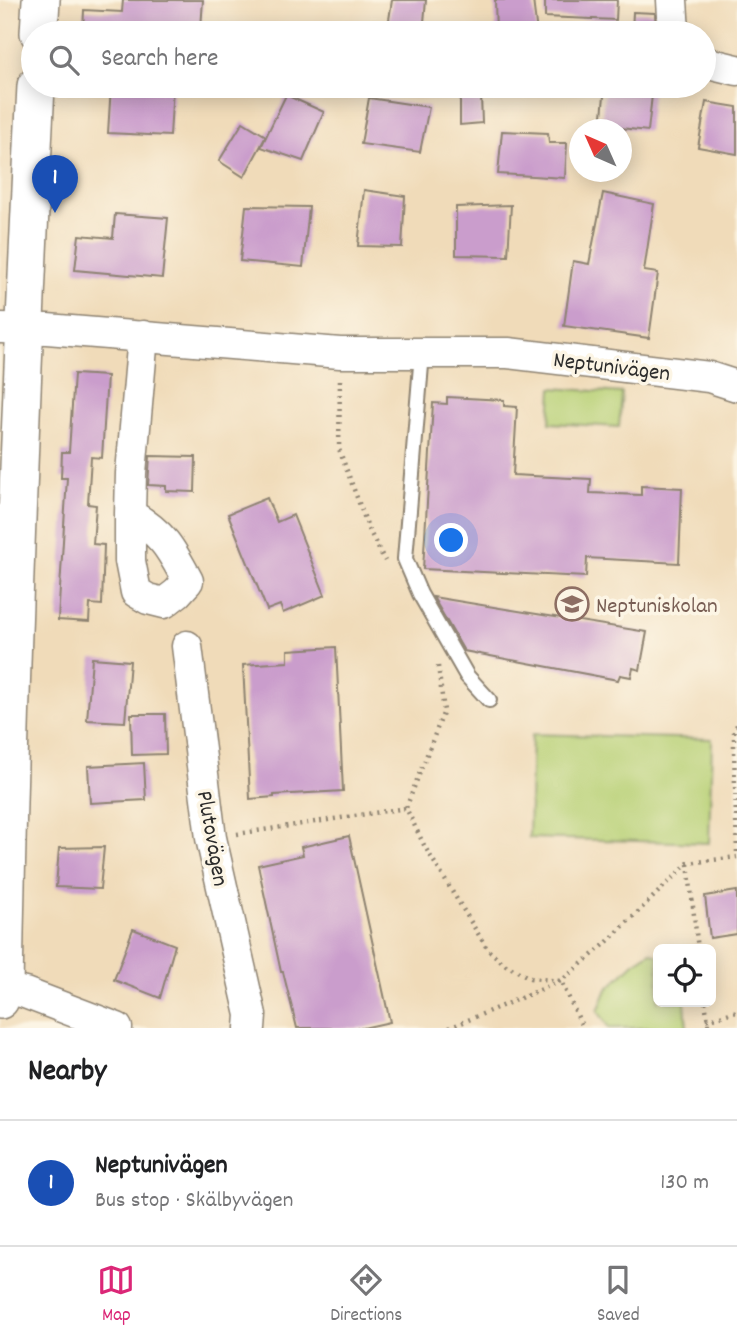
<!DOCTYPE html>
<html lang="en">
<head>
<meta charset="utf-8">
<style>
  body { margin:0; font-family:Dekko,sans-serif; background:#f6f6f6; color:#202124 }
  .controls { position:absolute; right:21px; bottom:21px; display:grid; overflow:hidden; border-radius:10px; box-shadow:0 4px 18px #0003 }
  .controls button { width:63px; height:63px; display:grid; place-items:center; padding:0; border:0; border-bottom:2px solid #e0e0e0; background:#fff; color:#202124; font:35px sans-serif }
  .compass { position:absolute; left:569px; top:119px; width:63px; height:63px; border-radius:50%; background:#fff; box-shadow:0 4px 18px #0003; rotate:315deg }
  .you { position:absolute; left:452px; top:541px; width:24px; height:24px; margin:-18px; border:5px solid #fff; border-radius:50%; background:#1a73e8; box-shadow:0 0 0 10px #1a73e833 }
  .badge { display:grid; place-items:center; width:46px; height:46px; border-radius:50%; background:#db2777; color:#fff; font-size:23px; font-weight:700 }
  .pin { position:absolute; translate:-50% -58px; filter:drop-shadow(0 2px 4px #0008) }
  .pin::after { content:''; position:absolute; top:37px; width:24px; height:21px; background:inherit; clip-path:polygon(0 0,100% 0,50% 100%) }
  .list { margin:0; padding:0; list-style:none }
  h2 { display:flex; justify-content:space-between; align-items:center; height:91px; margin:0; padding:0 28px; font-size:30px }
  h2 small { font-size:23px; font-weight:400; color:#757577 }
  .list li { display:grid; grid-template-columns:46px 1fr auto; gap:21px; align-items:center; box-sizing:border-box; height:126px; padding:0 28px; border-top:2px solid #e0e0e0 }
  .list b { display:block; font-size:26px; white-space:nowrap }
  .list p { margin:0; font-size:23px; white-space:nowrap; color:#757577 }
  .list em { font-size:23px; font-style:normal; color:#757577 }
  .icon { flex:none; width:38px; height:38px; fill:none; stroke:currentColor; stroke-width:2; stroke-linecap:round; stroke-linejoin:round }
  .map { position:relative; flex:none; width:737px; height:1028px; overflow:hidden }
  .search { position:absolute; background:#fff; box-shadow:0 4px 18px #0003; left:21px; right:21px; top:21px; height:77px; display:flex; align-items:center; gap:18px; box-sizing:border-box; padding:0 24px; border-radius:38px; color:#757577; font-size:26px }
  .sheet { height:217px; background:#fff }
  nav { display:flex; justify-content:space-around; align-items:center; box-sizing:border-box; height:98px; border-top:2px solid #e0e0e0; background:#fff; font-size:19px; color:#757577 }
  nav a { display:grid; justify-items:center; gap:4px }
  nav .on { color:#db2777 }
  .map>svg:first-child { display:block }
  .green { fill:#b7d075; stroke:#717e50; stroke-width:2 }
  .building { fill:#ca9dcc }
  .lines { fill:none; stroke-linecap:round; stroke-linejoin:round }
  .service-casing { stroke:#8e8372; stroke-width:18 }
  .minor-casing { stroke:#8e8372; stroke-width:33 }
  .tertiary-casing { stroke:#8e8372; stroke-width:40 }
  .path { stroke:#8e8372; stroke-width:4.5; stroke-dasharray:2 5; stroke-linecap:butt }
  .service { stroke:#fff; stroke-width:14 }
  .minor { stroke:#fff; stroke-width:30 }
  .tertiary { stroke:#fff; stroke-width:37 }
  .labels { text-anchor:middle; stroke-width:7; stroke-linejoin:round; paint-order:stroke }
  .street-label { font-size:23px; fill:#2b2b2b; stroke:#fcf5e5 }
  .education-label { font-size:23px; fill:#785e54; stroke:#fcf5e5; text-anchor:start }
</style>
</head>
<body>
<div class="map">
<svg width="737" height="1028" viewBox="0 0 737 1028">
  <rect width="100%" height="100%" fill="#fcf5e5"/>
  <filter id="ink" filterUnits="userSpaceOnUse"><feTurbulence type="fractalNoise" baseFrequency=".0143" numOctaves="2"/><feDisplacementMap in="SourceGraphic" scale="14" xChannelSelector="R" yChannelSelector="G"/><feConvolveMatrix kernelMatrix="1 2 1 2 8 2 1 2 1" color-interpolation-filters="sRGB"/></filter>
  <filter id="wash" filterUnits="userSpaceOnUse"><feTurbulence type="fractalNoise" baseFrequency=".00686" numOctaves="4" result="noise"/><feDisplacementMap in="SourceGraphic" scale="28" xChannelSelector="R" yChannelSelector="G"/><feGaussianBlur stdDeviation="1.57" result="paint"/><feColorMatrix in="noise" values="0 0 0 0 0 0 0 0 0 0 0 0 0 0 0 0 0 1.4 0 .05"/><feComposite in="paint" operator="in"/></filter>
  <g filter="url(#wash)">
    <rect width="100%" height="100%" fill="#f0dbb9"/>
    <g class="green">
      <path d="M552 388 622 393 619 427 550 423Z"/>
      <path d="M532 734 712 739 709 843 529 838Z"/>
      <path d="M651 952 658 956V1002H685L687 1028H609L598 1011 607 989 634 963Z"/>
    </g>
    <g id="blocks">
      <g class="building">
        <path d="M123 0H203L201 28 163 26V33H83L84 10 122 12Z"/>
        <path d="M392 0H426L423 33H387Z"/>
        <path d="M495 0H533L537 33H496Z"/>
        <path d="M545 0H617L616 20 545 17Z"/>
        <path d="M633 12 655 13 656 33H632Z"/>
        <path d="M111 86H173L170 136 108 133Z"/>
        <path d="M605 86H653L648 131 601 126Z"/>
        <path d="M286 95 324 112 303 161 261 147Z"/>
        <path d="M481 96 482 123 460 125V98Z"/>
        <path d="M369 98 429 107 420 152 361 144Z"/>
        <path d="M706 102 737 107V154L698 147Z"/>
        <path d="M243 122 266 136 244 177 219 161Z"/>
        <path d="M502 131 548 133 549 143H567L565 178 498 174Z"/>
        <path d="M364 190 405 196 402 247 358 246Z"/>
        <path d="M603 193 654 204 644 271 658 273 649 338 564 326 573 261 589 264Z"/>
        <path d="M511 205 508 256 456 255V207Z"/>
        <path d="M246 206 309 207 303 267 240 261Z"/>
        <path d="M115 214 168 218 162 278 75 270 79 235 113 238Z"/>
        <path d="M74 374 107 376 102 458 91 457 88 504 96 505 93 544 104 545 102 605 90 604 89 622 58 620 67 478H61L62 452H69Z"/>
        <path d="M447 397 504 400V406L517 407 513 475 591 479 590 493 641 495V486L682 488 679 563 587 558 586 577 423 569 433 403 447 404Z"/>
        <path d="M150 456 196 457 195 492 166 491V486L148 485Z"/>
        <path d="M267 498 277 522 293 515 325 595 283 613 280 605 267 610 228 514Z"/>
        <path d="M433 597 647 632 640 670 633 668 631 677 620 675 618 680 464 651Z"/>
        <path d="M336 647 343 791 274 795V797L250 799 243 665 288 662V650Z"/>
        <path d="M92 658 130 661 125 722 87 720Z"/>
        <path d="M131 714H165L166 754 132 755Z"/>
        <path d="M144 763 146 800 90 803 88 766Z"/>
        <path d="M349 836 390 1022 363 1028H297L283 972H281L258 865 303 855 301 847Z"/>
        <path d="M104 847 100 889 56 887 59 848Z"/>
        <path d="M737 891V934L710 938 705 896Z"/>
        <path d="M133 929 175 945 160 998 114 980Z"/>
      </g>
    </g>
  </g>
  <g filter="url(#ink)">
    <use href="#blocks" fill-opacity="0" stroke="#8e8372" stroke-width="2"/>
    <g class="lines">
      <defs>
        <path id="service" d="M422 353 405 559 420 594 467 676 489 700"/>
        <g id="minor">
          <path d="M672 0 674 33"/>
          <path d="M704 62 737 70"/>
          <path d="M0 328 47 329 340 353H508L709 377 737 386"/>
          <path d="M130 514V561L136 592 148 599 164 603 177 593 188 581C170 547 163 534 130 514L131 473 143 336"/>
          <path d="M187 646 211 838 251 1015 250 1028"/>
          <path d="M4 988 25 993 117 1028"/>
        </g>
        <g id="tertiary">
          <path d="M39 33 41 0"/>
          <path d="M0 1000 4 988C9 687 21 386 36 86"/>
        </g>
      </defs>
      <use href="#service" class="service-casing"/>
      <use href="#minor" class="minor-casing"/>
      <use href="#tertiary" class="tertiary-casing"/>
      <g class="path">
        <path d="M340 380 339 449 369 530 385 561"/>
        <path d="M438 666 444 711 406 808 425 847 488 950 506 965 530 978 561 981 583 1028"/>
        <path d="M737 725 734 729V750L737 853"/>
        <path d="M237 834 406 808"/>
        <path d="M688 864 698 949"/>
        <path d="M705 1002 709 1028"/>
        <path d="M707 1020 737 1011"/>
        <path d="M449 1028 561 981 604 945 688 863 737 857"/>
      </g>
      <use href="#service" class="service"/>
      <use href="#minor" class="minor"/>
      <use href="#tertiary" class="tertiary"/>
    </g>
  </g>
  <defs>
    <symbol id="school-ring" viewBox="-11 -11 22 22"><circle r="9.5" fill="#fcf5e5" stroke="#8d6e63" stroke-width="1.5"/><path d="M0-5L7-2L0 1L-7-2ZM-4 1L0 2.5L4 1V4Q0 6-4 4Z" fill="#8d6e63"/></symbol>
  </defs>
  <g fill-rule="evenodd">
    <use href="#school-ring" x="553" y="585" width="38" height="38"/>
  </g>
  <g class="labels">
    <g class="street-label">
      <text transform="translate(612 365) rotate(7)" y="8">Neptunivägen</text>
      <text transform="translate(214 838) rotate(80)" y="8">Plutovägen</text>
    </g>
    <g class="education-label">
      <text x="596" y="612">Neptuniskolan</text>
    </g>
  </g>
</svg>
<div class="controls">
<button><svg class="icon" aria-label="locate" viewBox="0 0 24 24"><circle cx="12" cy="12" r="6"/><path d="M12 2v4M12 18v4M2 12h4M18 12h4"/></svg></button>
</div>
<svg class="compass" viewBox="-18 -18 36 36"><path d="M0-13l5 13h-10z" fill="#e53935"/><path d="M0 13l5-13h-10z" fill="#757577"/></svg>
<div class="you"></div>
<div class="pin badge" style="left:55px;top:213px;background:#1a4fb4">1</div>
<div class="search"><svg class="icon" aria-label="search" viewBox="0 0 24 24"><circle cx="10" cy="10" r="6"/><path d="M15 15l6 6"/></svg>Search here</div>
</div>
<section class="sheet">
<h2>Nearby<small></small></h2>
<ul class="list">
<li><span class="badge" style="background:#1a4fb4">1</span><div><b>Neptunivägen</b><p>Bus stop · Skälbyvägen</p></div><em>130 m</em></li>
</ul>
</section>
<nav>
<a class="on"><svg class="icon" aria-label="map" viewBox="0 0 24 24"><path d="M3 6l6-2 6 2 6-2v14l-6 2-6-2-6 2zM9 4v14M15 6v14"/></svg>Map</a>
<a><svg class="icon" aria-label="directions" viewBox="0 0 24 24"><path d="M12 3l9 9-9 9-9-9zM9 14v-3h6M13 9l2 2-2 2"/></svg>Directions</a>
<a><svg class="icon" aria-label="saved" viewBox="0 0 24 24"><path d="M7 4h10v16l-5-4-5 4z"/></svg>Saved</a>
</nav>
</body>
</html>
